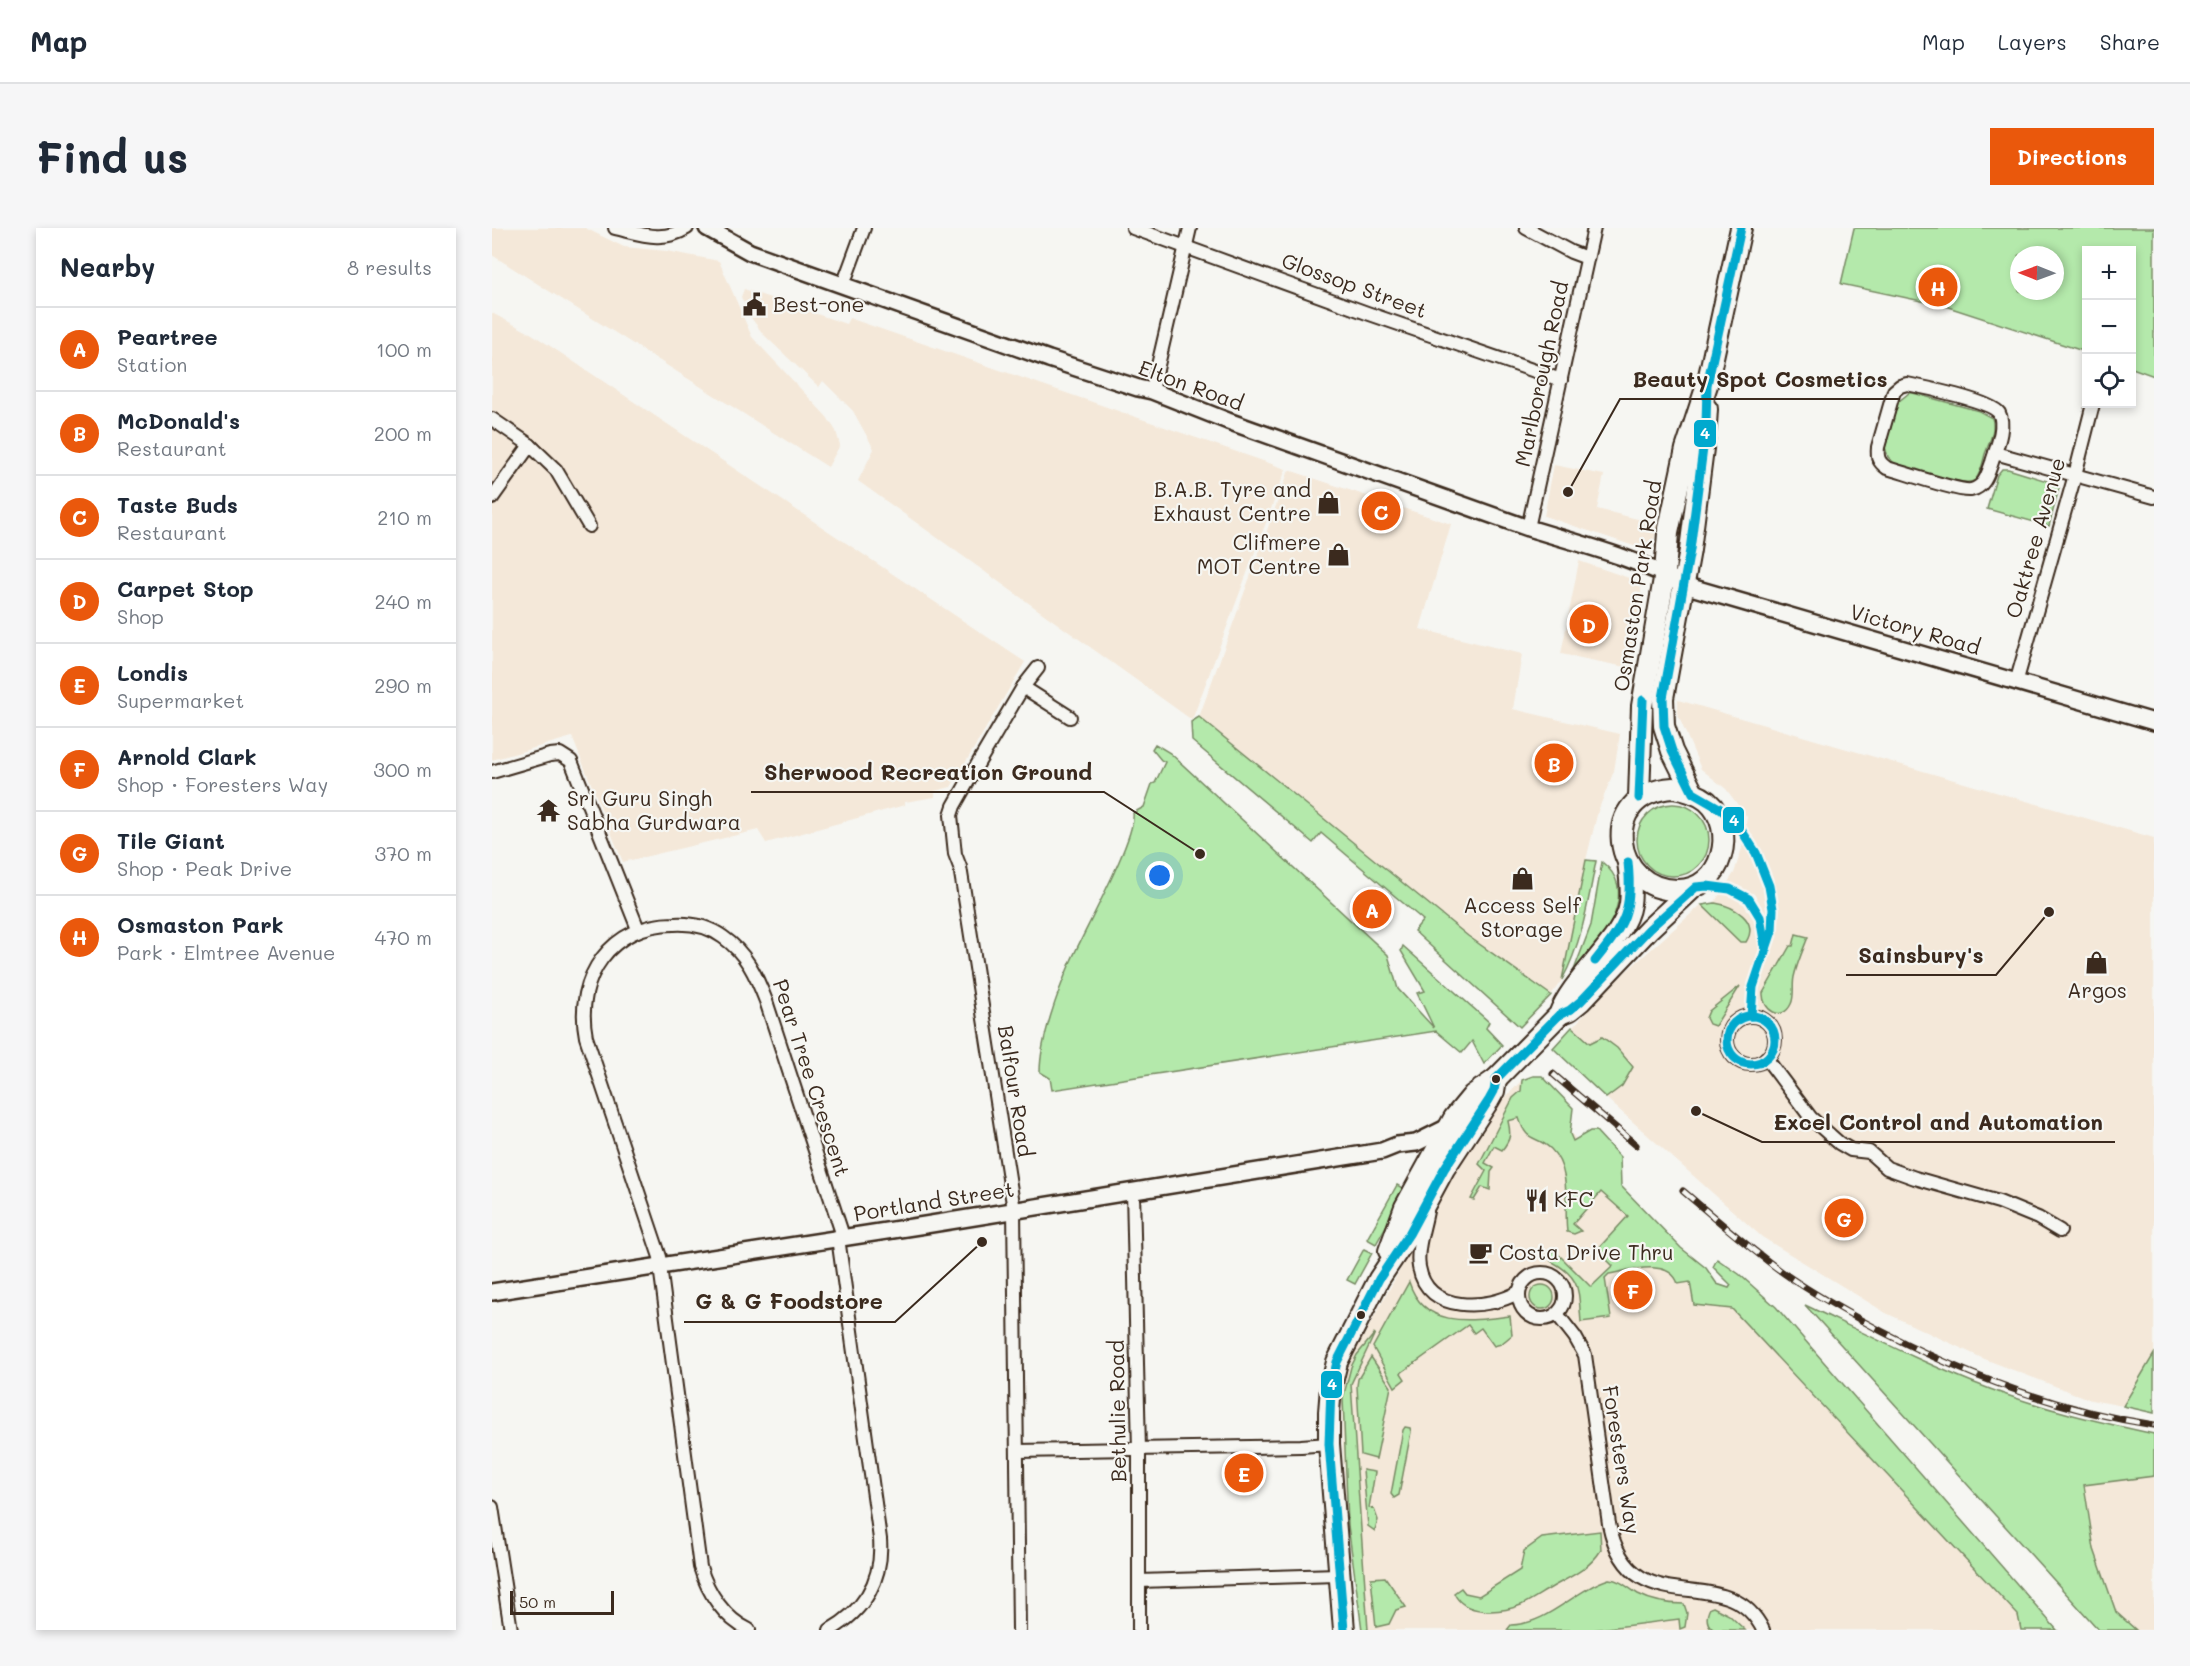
<!DOCTYPE html>
<html lang="en">
<head>
<meta charset="utf-8">
<style>
  body { margin:0; font-family:Mali,sans-serif; background:#f6f6f7; color:#1f2937 }
  .controls { position:absolute; right:18px; top:18px; display:grid; overflow:hidden; border-radius:0px; box-shadow:0 3px 9px #0003 }
  .controls button { width:54px; height:54px; display:grid; place-items:center; padding:0; border:0; border-bottom:2px solid #e0e1e3; background:#fff; color:#1f2937; font:30px sans-serif }
  .compass { position:absolute; left:1518px; top:18px; width:54px; height:54px; border-radius:50%; background:#fff; box-shadow:0 3px 9px #0003; rotate:271deg }
  .scale { position:absolute; left:18px; bottom:15px; width:104px; box-sizing:border-box; padding-left:6px; border:3px solid #3b2a1e; border-top:0; font-size:16px; line-height:21px; white-space:nowrap; color:#3b2a1e; -webkit-text-stroke:4px #f6f6f2; paint-order:stroke }
  .you { position:absolute; left:668px; top:648px; width:21px; height:21px; margin:-15px; border:4px solid #fff; border-radius:50%; background:#1a73e8; box-shadow:0 0 0 9px #1a73e833 }
  .badge { display:grid; place-items:center; width:39px; height:39px; border-radius:50%; background:#ea580c; color:#fff; font-size:20px; font-weight:700 }
  .pin { position:absolute; translate:-50% -50%; border:3px solid #fff; box-shadow:0 2px 6px #0006 }
  .list { margin:0; padding:0; list-style:none }
  h2 { display:flex; justify-content:space-between; align-items:center; height:78px; margin:0; padding:0 24px; font-size:26px }
  h2 small { font-size:20px; font-weight:400; color:#747a83 }
  .list li { display:grid; grid-template-columns:39px 1fr auto; gap:18px; align-items:center; box-sizing:border-box; height:84px; padding:0 24px; border-top:2px solid #e0e1e3 }
  .list b { display:block; font-size:22px; white-space:nowrap }
  .list p { margin:0; font-size:20px; white-space:nowrap; color:#747a83 }
  .list em { font-size:20px; font-style:normal; color:#747a83 }
  .icon { flex:none; width:33px; height:33px; fill:none; stroke:currentColor; stroke-width:2; stroke-linecap:round; stroke-linejoin:round }
  .map { position:relative; flex:none; width:1662px; height:1402px; overflow:hidden; border-radius:0px }
  header { display:flex; align-items:center; gap:36px; box-sizing:border-box; height:84px; padding:0 30px; background:#fff; border-bottom:2px solid #e0e1e3 }
  header strong { font-size:28px }
  nav { display:flex; gap:33px; margin-inline-start:auto; font-size:21px }
  .intro { display:flex; align-items:center; justify-content:space-between; box-sizing:border-box; height:144px; padding:0 36px }
  h1 { margin:0; font-size:42px }
  .button { padding:15px 27px; border-radius:0px; background:#ea580c; color:#fff; font-size:21px; font-weight:700 }
  main { display:flex; gap:36px; padding:0 36px }
  aside { flex:1; background:#fff; border-radius:0px; box-shadow:0 3px 9px #0003 }
  .map>svg:first-child { display:block }
  .built { fill:#f4e8d9 }
  .green { fill:#b4e9ab; stroke:#788a64; stroke-width:1.5; fill-rule:evenodd }
  .lines { fill:none; stroke-linecap:round; stroke-linejoin:round }
  .minor-casing { stroke:#3b2a1e; stroke-width:16 }
  .tertiary-casing { stroke:#3b2a1e; stroke-width:20 }
  .trunk-casing { stroke:#3b2a1e; stroke-width:24 }
  .minor { stroke:#f6f6f2; stroke-width:12 }
  .tertiary { stroke:#f6f6f2; stroke-width:15 }
  .trunk { stroke:#f6f6f2; stroke-width:20 }
  .rail-casing { stroke:#3b2a1e; stroke-width:7 }
  .rail { stroke:#f6f6f2; stroke-width:4.5; stroke-dasharray:14; stroke-linecap:butt }
  .bus-1-casing { stroke:#f6f6f2; stroke-width:14 }
  .bus-1 { stroke:#00a9ce; stroke-width:9 }
  .bus-dot { fill:#3b2a1e; stroke:#f6f6f2; stroke-width:2 }
  .labels { text-anchor:middle; stroke-width:4.5; stroke-linejoin:round; paint-order:stroke }
  .street-label { font-size:21px; fill:#3b2a1e; stroke:#f6f6f2 }
  .poi-label { font-size:21px; fill:#3b2a1e; stroke:#f6f6f2; text-anchor:start }
  .leader { fill:none; stroke:#3b2a1e; stroke-width:2 }
  .callout-dot { fill:#3b2a1e; stroke:#f6f6f2; stroke-width:2 }
  .callout-label { font-size:22px; text-anchor:middle; font-weight:bold; fill:#3b2a1e; stroke:#f6f6f2; stroke-width:4.5; stroke-linejoin:round; paint-order:stroke }
  .line-badge { stroke:#f6f6f2; stroke-width:2 }
  .badge-label { font-size:16px; text-anchor:middle; font-weight:bold; fill:#fff }
</style>
</head>
<body>
<header>
<strong>Map</strong>
<nav><a>Map</a><a>Layers</a><a>Share</a></nav>
</header>
<div class="intro"><h1>Find us</h1><a class="button">Directions</a></div>
<main>
<aside>
<h2>Nearby<small>8 results</small></h2>
<ul class="list">
<li><span class="badge">A</span><div><b>Peartree</b><p>Station</p></div><em>100 m</em></li>
<li><span class="badge">B</span><div><b>McDonald's</b><p>Restaurant</p></div><em>200 m</em></li>
<li><span class="badge">C</span><div><b>Taste Buds</b><p>Restaurant</p></div><em>210 m</em></li>
<li><span class="badge">D</span><div><b>Carpet Stop</b><p>Shop</p></div><em>240 m</em></li>
<li><span class="badge">E</span><div><b>Londis</b><p>Supermarket</p></div><em>290 m</em></li>
<li><span class="badge">F</span><div><b>Arnold Clark</b><p>Shop · Foresters Way</p></div><em>300 m</em></li>
<li><span class="badge">G</span><div><b>Tile Giant</b><p>Shop · Peak Drive</p></div><em>370 m</em></li>
<li><span class="badge">H</span><div><b>Osmaston Park</b><p>Park · Elmtree Avenue</p></div><em>470 m</em></li>
</ul>
</aside>
<div class="map">
<svg width="1662" height="1402" viewBox="0 0 1662 1402">
  <rect width="100%" height="100%" fill="#f6f6f2"/>
  <filter id="ink" filterUnits="userSpaceOnUse"><feTurbulence type="fractalNoise" baseFrequency=".0167" numOctaves="2"/><feDisplacementMap in="SourceGraphic" scale="12" xChannelSelector="R" yChannelSelector="G"/><feConvolveMatrix kernelMatrix="1 2 1 2 8 2 1 2 1" color-interpolation-filters="sRGB"/></filter>
  <g filter="url(#ink)">
    <g class="built">
      <path d="M0 0H93L132 19 175 23 227 33 260 109 335 189 344 203 348 217 336 239 0 27Z"/>
      <path d="M252 61 354 96 357 90 794 241 700 492 366 253 382 221 361 183 331 153 327 159 271 106 260 91 249 69Z"/>
      <path d="M0 85 40 106 533 434 459 559 443 563V569L413 574V577L274 615 266 602 131 634 80 509 0 532Z"/>
      <path d="M1062 237 1112 247 1105 281 1166 296 1162 311 1148 320 1052 288Z"/>
      <path d="M797 242 959 296 928 401 1030 426 1021 481 1128 506 1122 543 1106 583 1094 632 1070 752 1059 767 976 708 707 489Z"/>
      <path d="M1087 333 1143 352 1149 358V368L1138 440 1069 426Z"/>
      <path d="M1186 472 1662 610V1126L1631 1178 1599 1172 1490 1130 1394 1085 1270 1009 1114 870 1061 820 1128 749 1209 677 1222 675 1242 645 1250 620 1255 589 1234 561 1209 541 1186 487Z"/>
      <path d="M1030 852 1196 1033 1546 1402H875L855 1299 850 1206V1166L853 1142 976 918 1009 874Z"/>
      <path d="M1662 1248V1402H1644L1624 1384 1602 1321 1592 1257Z"/>
    </g>
    <g class="green">
      <path d="M1362 0H1662V148L1640 140V22H1594V124L1453 78 1349 56ZM1527 27H1563V63H1527Z"/>
      <path d="M1417 165H1421L1487 183 1500 190C1504 202 1497 215 1493 226 1491 234 1489 246 1483 252 1472 261 1417 239 1402 235L1396 229 1393 219 1406 174Z"/>
      <path d="M1510 241H1516L1565 256 1567 260 1557 298 1495 281 1505 247Z"/>
      <path d="M707 489 976 708 1059 767 1028 799 922 703 931 692 829 605 821 615 700 513 699 494Z"/>
      <path d="M663 516 678 525 896 727 906 761 942 800 925 765 933 763 909 723 911 718 997 794 994 800 1010 817 992 836 980 813 970 825 944 803 560 862 558 850 548 844C548 812 566 763 579 733 591 705 645 609 641 585L652 579 660 556 663 555 673 534 669 532 660 521Z"/>
      <circle cx="1181" cy="612" r="36"/>
      <path d="M1094 632 1104 633C1096 674 1090 715 1070 752Z"/>
      <path d="M1110 634C1153 668 1102 719 1079 750L1099 697Z"/>
      <path d="M1223 675C1241 678 1268 692 1254 714H1248L1210 677Z"/>
      <path d="M1304 706 1316 709C1311 722 1305 735 1302 749 1300 758 1303 768 1299 776 1290 795 1270 782 1271 765L1298 718H1301Z"/>
      <path d="M1248 758 1223 798 1217 796 1214 790 1217 783Z"/>
      <path d="M1080 799 1098 815 1110 809 1125 820 1141 839 1130 858 1114 870 1061 820Z"/>
      <path d="M1041 848H1050L1081 880 1078 906 1081 913 1098 903H1104L1128 929 1129 958 1189 1020 1214 1040 1225 1056 1237 1060 1239 1057 1221 1039 1225 1031 1247 1046 1284 1079 1565 1402H1529L1526 1387 1240 1081 1202 1077 1198 1054 1186 1056C1178 1030 1138 1042 1117 1046L1113 1050 1119 1090 1089 1094C1086 1062 1090 1050 1059 1033L1058 1026 1062 1022 1099 1059 1121 1038 1105 1022 1136 988 1109 964 1081 996 1089 1003 1082 1006 1075 1004C1072 978 1080 942 1059 921 1043 906 1035 916 1027 890L1016 893C1019 906 1019 911 1010 922L1002 918 993 935 1002 940 999 944 998 962 990 959 982 972 979 971 994 943 987 936 1021 870 1029 863 1030 852Z"/>
      <path d="M905 957 914 962 884 1016 875 1011Z"/>
      <path d="M872 1021 880 1025 863 1056 855 1052Z"/>
      <path d="M917 1054C932 1101 979 1093 1018 1088L1020 1107 1009 1116 1002 1118 989 1100 982 1105 976 1097 909 1145 913 1151 903 1159 881 1119Z"/>
      <circle cx="1050" cy="1069" r="12"/>
      <path d="M1313 1077C1374 1106 1435 1137 1498 1161 1551 1181 1607 1194 1662 1206V1248L1592 1257 1602 1321 1624 1384 1644 1402H1607Z"/>
      <path d="M883 1105 859 1156 876 1402H870L856 1297 851 1170 859 1139 865 1127Z"/>
      <path d="M1662 1126V1185L1631 1178Z"/>
      <path d="M879 1129 899 1159 884 1231 869 1227 865 1158 866 1151Z"/>
      <path d="M913 1199 918 1200 919 1204 907 1267 902 1270 899 1266 911 1202Z"/>
      <path d="M871 1242 883 1244 877 1280 882 1281 886 1292 883 1303 876 1298Z"/>
      <path d="M1108 1303 1109 1322C1098 1340 1080 1348 1062 1358 1051 1364 1040 1372 1029 1377 1009 1385 972 1388 962 1365L969 1360 973 1365 987 1368 1028 1342 1032 1323 1050 1310Z"/>
      <path d="M893 1349 914 1379 904 1382 897 1396 884 1399 879 1350Z"/>
      <path d="M1117 1351C1129 1352 1136 1360 1146 1366 1161 1374 1176 1376 1192 1376L1195 1385 1193 1399 1188 1401 1187 1391 1100 1402H1015L1019 1397C1057 1396 1082 1362 1117 1351Z"/>
      <path d="M1221 1379 1237 1387 1253 1402H1222C1213 1396 1214 1388 1218 1380Z"/>
    </g>
    <g class="lines">
      <defs>
        <g id="minor">
          <path d="M123 0C149 6 171 15 195 0"/>
          <path d="M641 0 875 85 1069 152"/>
          <path d="M1034 0 1079 24 1095 30"/>
          <path d="M351 57 372 0"/>
          <path d="M1415 156C1431 159 1499 173 1507 185 1514 198 1504 221 1500 234 1496 245 1493 259 1479 262 1468 264 1410 244 1395 240 1386 234 1385 229 1386 219L1402 163 1408 158Z"/>
          <path d="M660 163 698 0"/>
          <path d="M0 191 38 217 64 242 97 298"/>
          <path d="M1503 225 1662 269"/>
          <path d="M0 270 38 217"/>
          <path d="M1036 300 1102 0"/>
          <path d="M1524 455 1583 247 1601 176"/>
          <path d="M531 459 578 489"/>
          <path d="M0 544 58 527 68 526 79 533 146 701"/>
          <circle cx="1259" cy="812" r="24"/>
          <path d="M1274 830 1319 890 1347 915 1359 922 1377 924 1395 940 1423 950 1507 974 1546 990 1568 1003"/>
          <path d="M641 963 647 1222V1402"/>
          <path d="M935 983C932 1000 924 1021 927 1039 935 1086 996 1082 1027 1064"/>
          <circle cx="1050" cy="1068" r="23"/>
          <path d="M1065 1086 1083 1109 1093 1127 1117 1296C1139 1402 1235 1328 1271 1402"/>
          <path d="M525 1223 809 1218 837 1216"/>
          <path d="M0 1279 19 1402"/>
          <path d="M647 1353 846 1347"/>
          <path d="M257 1402C232 1390 216 1365 208 1339L169 1046 168 1029 94 809C82 749 120 696 182 696 199 695 217 699 231 709 254 725 264 747 274 773L349 1002 347 1017 388 1311C391 1351 373 1382 338 1402"/>
          <path d="M527 1402 522 982 477 695 468 639 463 626 459 587 462 578 488 532 531 459 546 440"/>
        </g>
        <g id="tertiary">
          <path d="M215 0 258 24 557 131 646 160 660 163 736 193 1036 300C1085 315 1149 331 1192 357L1662 494"/>
          <path d="M0 1064 433 997 890 923 905 917 924 915 956 899"/>
        </g>
        <g id="trunk">
          <path d="M1181 560C1193 562 1205 565 1215 573 1246 600 1231 662 1186 662 1120 663 1104 565 1181 560Z"/>
          <path d="M1201 565 1180 523 1172 498 1171 470 1198 322 1214 197 1215 181"/>
          <path d="M1147 570 1150 478 1173 345 1176 305 1194 221 1215 157 1249 0"/>
          <path d="M1068 786 1078 782 1089 773 1157 701 1201 660"/>
          <path d="M897 1023 913 979 962 890 981 867 1004 851 1067 787C1081 749 1133 711 1138 676 1140 662 1138 648 1136 634"/>
          <path d="M852 1402 837 1216V1184L839 1159 845 1134 887 1051 917 1006 952 941 997 872 1002 863 1004 851"/>
        </g>
      </defs>
      <use href="#minor" class="minor-casing"/>
      <use href="#tertiary" class="tertiary-casing"/>
      <use href="#trunk" class="trunk-casing"/>
      <use href="#minor" class="minor"/>
      <use href="#tertiary" class="tertiary"/>
      <use href="#trunk" class="trunk"/>
      <defs>
        <g id="rail">
          <path d="M1061 846 1144 917"/>
          <path d="M1191 963C1224 991 1257 1020 1293 1046 1317 1063 1342 1077 1367 1091 1459 1142 1558 1181 1662 1197"/>
        </g>
      </defs>
      <use href="#rail" class="rail-casing"/>
      <use href="#rail" class="rail"/>
      <defs>
        <g id="bus-1">
          <path d="M1249 0 1215 157 1214 197 1198 322 1171 470 1172 498 1180 523 1201 565 1227 580 1244 594 1264 625 1277 658 1281 681 1280 703 1261 759 1259 788"/>
          <path d="M1147 570 1151 472"/>
          <path d="M1103 733C1133 696 1141 683 1136 634"/>
          <circle cx="1259" cy="812" r="24"/>
          <path d="M852 1402 837 1216 839 1159 845 1134 887 1051 917 1006 952 941 997 872 1002 863 1004 851 1067 787 1078 782 1089 773 1157 701 1204 659 1215 658 1238 661 1257 671 1268 689 1274 724"/>
        </g>
      </defs>
      <use href="#bus-1" class="bus-1-casing"/>
      <use href="#bus-1" class="bus-1"/>
    </g>
  </g>
  <defs>
    <symbol id="civic-bare" viewBox="-9 -9 18 18"><path d="M-.6-6.5H3V-4.5H.6V-3L4-1V1h2V6H-6V1h2V-1L-.6-3ZM-1.2 2.5V6h2.4V2.5Z" fill="#3b2a1e" stroke="#f6f6f2" stroke-width="2.5" paint-order="stroke"/></symbol>
    <symbol id="shop-bare" viewBox="-9 -9 18 18"><path d="M-5-2.5h2.3a2.7 3.5 0 0 1 5.4 0H5L5.5 6h-11ZM-1.5-2.5h3a1.5 2.3 0 0 0-3 0Z" fill="#3b2a1e" stroke="#f6f6f2" stroke-width="2.5" paint-order="stroke"/></symbol>
    <symbol id="temple-bare" viewBox="-9 -9 18 18"><path d="M0-6L5-2H3V0L6.5 2.5H4V6H1.5V3h-3V6H-4V2.5H-6.5L-3 0V-2H-5Z" fill="#3b2a1e" stroke="#f6f6f2" stroke-width="2.5" paint-order="stroke"/></symbol>
    <symbol id="restaurant-bare" viewBox="-9 -9 18 18"><path d="M-5-6h1v4h1v-4h1v4h1v-4h1v5L-1.5 .5V6h-2V.5L-5-1ZM5-6V6H3V1.5H1.5Q1.5-4 5-6Z" fill="#3b2a1e" stroke="#f6f6f2" stroke-width="2.5" paint-order="stroke"/></symbol>
    <symbol id="cafe-bare" viewBox="-9 -9 18 18"><path d="M-5.5-4.5H6V0H3Q3 3.5 0 3.5H-2.5Q-5.5 3.5-5.5 0ZM3-3.2v2h1.7v-2ZM-6 4.5H4V6H-6Z" fill="#3b2a1e" stroke="#f6f6f2" stroke-width="2.5" paint-order="stroke"/></symbol>
  </defs>
  <g fill-rule="evenodd">
    <use href="#civic-bare" x="246" y="60" width="33" height="33"/>
    <use href="#shop-bare" x="820" y="258" width="33" height="33"/>
    <use href="#shop-bare" x="830" y="310" width="33" height="33"/>
    <use href="#temple-bare" x="40" y="566" width="33" height="33"/>
    <use href="#shop-bare" x="1014" y="634" width="33" height="33"/>
    <use href="#shop-bare" x="1588" y="718" width="33" height="33"/>
    <use href="#restaurant-bare" x="1028" y="956" width="33" height="33"/>
    <use href="#cafe-bare" x="972" y="1008" width="33" height="33"/>
  </g>
  <g class="bus-dot">
    <circle cx="1004" cy="851" r="5"/>
    <circle cx="869" cy="1087" r="5"/>
  </g>
  <g class="labels">
    <g class="street-label">
      <text transform="translate(862 58) rotate(20)" y="7">Glossop Street</text>
      <text transform="translate(1050 146) rotate(-78)" y="7">Marlborough Road</text>
      <text transform="translate(699 158) rotate(20)" y="7">Elton Road</text>
      <text transform="translate(1544 310) rotate(-74)" y="7">Oaktree Avenue</text>
      <text transform="translate(1146 358) rotate(-81)" y="7">Osmaston Park Road</text>
      <text transform="translate(1423 402) rotate(16)" y="7">Victory Road</text>
      <text transform="translate(319 850) rotate(72)" y="7">Pear Tree Crescent</text>
      <text transform="translate(523 863) rotate(81)" y="7">Balfour Road</text>
      <text transform="translate(442 974) rotate(-9)" y="7">Portland Street</text>
      <text transform="translate(626 1183) rotate(-91)" y="7">Bethulie Road</text>
      <text transform="translate(1129 1232) rotate(81)" y="7">Foresters Way</text>
    </g>
    <g class="poi-label">
      <text x="281" y="84">Best-one</text>
      <text x="819" y="269" text-anchor="end">B.A.B. Tyre and<tspan x="819" dy="24">Exhaust Centre</tspan></text>
      <text x="829" y="322" text-anchor="end">Clifmere<tspan x="829" dy="24">MOT Centre</tspan></text>
      <text x="75" y="578">Sri Guru Singh<tspan x="75" dy="24">Sabha Gurdwara</tspan></text>
      <text x="1030" y="685" text-anchor="middle">Access Self<tspan x="1030" dy="24">Storage</tspan></text>
      <text x="1605" y="770" text-anchor="middle">Argos</text>
      <text x="1062" y="979">KFC</text>
      <text x="1007" y="1032">Costa Drive Thru</text>
    </g>
  </g>
  <path class="leader" d="M1076 264L1128 171H1408M708 626L612 564H259M1557 684L1504 747H1354M1204 883L1270 914H1623M490 1014L403 1094H192"/>
  <g class="callout-dot">
    <circle cx="1076" cy="264" r="6"/>
    <circle cx="708" cy="626" r="6"/>
    <circle cx="1557" cy="684" r="6"/>
    <circle cx="1204" cy="883" r="6"/>
    <circle cx="490" cy="1014" r="6"/>
  </g>
  <g class="callout-label">
    <text x="1268" y="159">Beauty Spot Cosmetics</text>
    <text x="436" y="552">Sherwood Recreation Ground</text>
    <text x="1429" y="735">Sainsbury's</text>
    <text x="1446" y="902">Excel Control and Automation</text>
    <text x="297" y="1081">G &amp; G Foodstore</text>
  </g>
  <g class="line-badge">
    <rect x="1201" y="191" width="24" height="29" rx="6" fill="#00a9ce"/>
    <rect x="1230" y="578" width="23" height="28" rx="6" fill="#00a9ce"/>
    <rect x="828" y="1142" width="23" height="29" rx="6" fill="#00a9ce"/>
  </g>
  <g class="badge-label">
    <text x="1213" y="211">4</text>
    <text x="1242" y="598">4</text>
    <text x="840" y="1162">4</text>
  </g>
</svg>
<div class="controls">
<button>+</button>
<button>−</button>
<button><svg class="icon" aria-label="locate" viewBox="0 0 24 24"><circle cx="12" cy="12" r="6"/><path d="M12 2v4M12 18v4M2 12h4M18 12h4"/></svg></button>
</div>
<svg class="compass" viewBox="-18 -18 36 36"><path d="M0-13l5 13h-10z" fill="#e53935"/><path d="M0 13l5-13h-10z" fill="#747a83"/></svg>
<div class="scale">50 m</div>
<div class="you"></div>
<div class="pin badge" style="left:880px;top:681px">A</div>
<div class="pin badge" style="left:1062px;top:535px">B</div>
<div class="pin badge" style="left:889px;top:283px">C</div>
<div class="pin badge" style="left:1097px;top:396px">D</div>
<div class="pin badge" style="left:752px;top:1245px">E</div>
<div class="pin badge" style="left:1141px;top:1062px">F</div>
<div class="pin badge" style="left:1352px;top:990px">G</div>
<div class="pin badge" style="left:1446px;top:59px">H</div>
</div>
</main>
</body>
</html>
